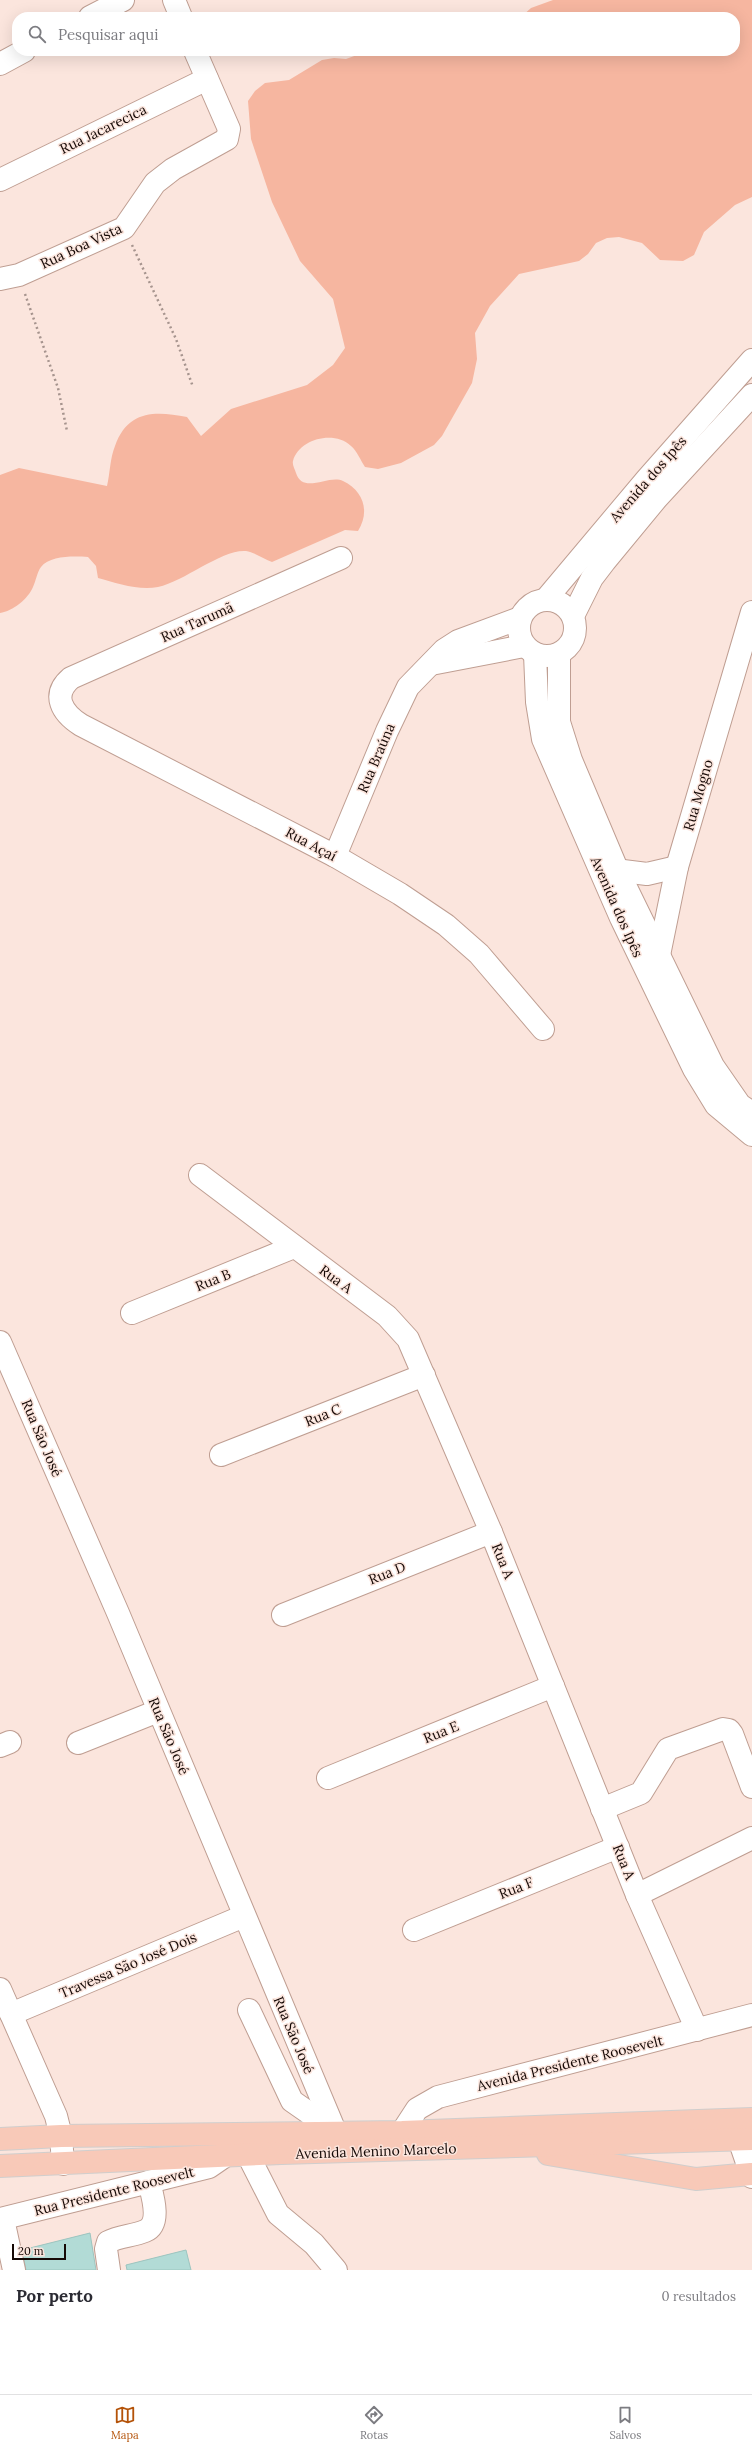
<!DOCTYPE html>
<html lang="pt">
<head>
<meta charset="utf-8">
<style>
  body { margin:0; font-family:Lora,serif; background:#f2f2f3; color:#2b2b33 }
  .scale { position:absolute; left:12px; bottom:10px; width:54px; box-sizing:border-box; padding-left:4px; border:2px solid #150906; border-top:0; font-size:11px; line-height:14px; white-space:nowrap; color:#150906; -webkit-text-stroke:3px #fbe5dd; paint-order:stroke }
  .list { margin:0; padding:0; list-style:none }
  h2 { display:flex; justify-content:space-between; align-items:center; height:52px; margin:0; padding:0 16px; font-size:17px }
  h2 small { font-size:13px; font-weight:400; color:#7c7c81 }
  .icon { flex:none; width:22px; height:22px; fill:none; stroke:currentColor; stroke-width:2; stroke-linecap:round; stroke-linejoin:round }
  .map { position:relative; flex:none; width:752px; height:2270px; overflow:hidden }
  .search { position:absolute; background:#fff; box-shadow:0 4px 16px #0002; left:12px; right:12px; top:12px; height:44px; display:flex; align-items:center; gap:10px; box-sizing:border-box; padding:0 14px; border-radius:16px; color:#7c7c81; font-size:15px }
  .sheet { height:124px; background:#fff }
  nav { display:flex; justify-content:space-around; align-items:center; box-sizing:border-box; height:56px; border-top:1px solid #e1e1e2; background:#fff; font-size:11px; color:#7c7c81 }
  nav a { display:grid; justify-items:center; gap:2px }
  nav .on { color:#b45309 }
  .map>svg:first-child { display:block }
  .green { fill:#f6b6a0 }
  .building { fill:#b2dbd6; stroke:#9cc4bf }
  .lines { fill:none; stroke-linecap:round; stroke-linejoin:round }
  .minor-casing { stroke:#bf9e92; stroke-width:24 }
  .major-casing { stroke:#d0cecd; stroke-width:24 }
  .path { stroke:#a6948e; stroke-width:2.5; stroke-dasharray:2 3; stroke-linecap:butt }
  .minor { stroke:#fff; stroke-width:22 }
  .major { stroke:#f8c9b8; stroke-width:22 }
  .labels { text-anchor:middle; stroke-width:3; stroke-linejoin:round; paint-order:stroke }
  .street-label { font-size:14px; fill:#150906; stroke:#fbe5dd }
</style>
</head>
<body>
<div class="map">
<svg width="752" height="2270" viewBox="0 0 752 2270">
  <rect width="100%" height="100%" fill="#fbe5dd"/>
  <path class="green" d="M553 0H752V197L735 205 704 232 694 255 683 261 660 260 642 243 619 237 607 238 596 243 588 254 579 261 519 274 490 306 475 333 477 359 472 383 442 436 434 445 401 463 378 469 365 467C361 461 357 451 351 446 334 430 299 439 293 461 292 465 295 469 296 473 303 495 329 474 343 481 364 491 370 512 358 531L345 530 272 562C264 559 254 552 246 551 222 549 185 581 158 587 139 591 116 583 98 578L96 566 88 557C75 556 50 555 41 567 37 572 36 581 33 587 28 599 13 611 0 613V475L19 468 107 486C110 473 110 458 115 446 128 410 155 411 187 417L201 436 231 409 307 385 333 365 345 348 333 299 300 261 272 202 251 139 248 101 255 91 265 83 289 80 322 60 334 58 346 59 368 51H735V17H521L531 8Z"/>
  <g class="building">
    <path d="M90 2233 96 2270H26L22 2250Z"/>
    <path d="M186 2250 191 2270H127L126 2265Z"/>
  </g>
  <g class="lines">
    <defs>
      <g id="minor">
        <path d="M174 0 181 17"/>
        <path d="M90 17 123 0"/>
        <path d="M0 64 24 51"/>
        <path d="M0 180 207 79"/>
        <path d="M0 279 19 275 124 228 155 183 173 169 227 139 229 129 195 51"/>
        <path d="M341 558 71 678C51 695 62 713 81 725L335 856 400 894 446 925 479 954 543 1029"/>
        <path d="M546 599 646 480 752 360"/>
        <circle cx="547" cy="628" r="28"/>
        <path d="M573 616 592 578 605 561 657 498 752 395"/>
        <path d="M535 654 537 702 543 739 621 918 694 1069 716 1105 752 1135"/>
        <path d="M559 655V722L571 760 617 869 713 1066 740 1105 752 1113"/>
        <path d="M431 664 524 646"/>
        <path d="M335 856 387 731 408 687 444 650 458 641 520 618"/>
        <path d="M607 869 647 874 677 867"/>
        <path d="M658 960 677 867 752 612"/>
        <path d="M200 1175 387 1316 408 1339 491 1532 637 1895 697 2030"/>
        <path d="M132 1313 294 1247"/>
        <path d="M0 1342 118 1613 335 2131"/>
        <path d="M221 1455 424 1375"/>
        <path d="M283 1615 491 1532"/>
        <path d="M78 1743 158 1711"/>
        <path d="M0 1746 10 1742"/>
        <path d="M328 1778 553 1686"/>
        <path d="M602 1809 641 1793 668 1749 723 1729 729 1730 732 1734 752 1787"/>
        <path d="M637 1895 752 1838"/>
        <path d="M414 1930 618 1847"/>
        <path d="M0 1989 56 2116 61 2136 63 2164"/>
        <path d="M249 2010 292 2101 335 2131"/>
        <path d="M11 2014 244 1916"/>
        <path d="M733 2122 752 2177"/>
        <path d="M402 2132 417 2109 438 2097 752 2015"/>
        <path d="M248 2155 278 2214 314 2244 336 2270"/>
        <path d="M0 2219 209 2167 225 2156"/>
        <path d="M3 2219 14 2270"/>
        <path d="M109 2270 106 2249 108 2242C119 2236 133 2236 145 2231 162 2224 152 2194 149 2182"/>
      </g>
      <g id="major">
        <path d="M0 2139 61 2136 402 2132 752 2119"/>
        <path d="M548 2154 696 2179 751 2174"/>
        <path d="M0 2166 281 2153 752 2139"/>
      </g>
    </defs>
    <use href="#minor" class="minor-casing"/>
    <use href="#major" class="major-casing"/>
    <g class="path">
      <path d="M132 245 176 339 193 387"/>
      <path d="M25 294 58 388 67 431"/>
    </g>
    <use href="#minor" class="minor"/>
    <use href="#major" class="major"/>
  </g>
  <g class="labels">
    <g class="street-label">
      <text transform="translate(103 129) rotate(-26)" y="5">Rua Jacarecica</text>
      <text transform="translate(81 246) rotate(-25)" y="5">Rua Boa Vista</text>
      <text transform="translate(648 479) rotate(-49)" y="5">Avenida dos Ipês</text>
      <text transform="translate(197 622) rotate(-24)" y="5">Rua Tarumã</text>
      <text transform="translate(376 758) rotate(-67)" y="5">Rua Braúna</text>
      <text transform="translate(698 795) rotate(-74)" y="5">Rua Mogno</text>
      <text transform="translate(311 844) rotate(28)" y="5">Rua Açaí</text>
      <text transform="translate(617 907) rotate(66)" y="5">Avenida dos Ipês</text>
      <text transform="translate(336 1279) rotate(36)" y="5">Rua A</text>
      <text transform="translate(213 1280) rotate(-22)" y="5">Rua B</text>
      <text transform="translate(323 1415) rotate(-22)" y="5">Rua C</text>
      <text transform="translate(42 1438) rotate(67)" y="5">Rua São José</text>
      <text transform="translate(503 1561) rotate(68)" y="5">Rua A</text>
      <text transform="translate(387 1573) rotate(-22)" y="5">Rua D</text>
      <text transform="translate(441 1732) rotate(-22)" y="5">Rua E</text>
      <text transform="translate(169 1736) rotate(67)" y="5">Rua São José</text>
      <text transform="translate(624 1862) rotate(68)" y="5">Rua A</text>
      <text transform="translate(516 1888) rotate(-22)" y="5">Rua F</text>
      <text transform="translate(128 1965) rotate(-23)" y="5">Travessa São José Dois</text>
      <text transform="translate(294 2035) rotate(67)" y="5">Rua São José</text>
      <text transform="translate(570 2063) rotate(-14)" y="5">Avenida Presidente Roosevelt</text>
      <text transform="translate(376 2151) rotate(-2)" y="5">Avenida Menino Marcelo</text>
      <text transform="translate(114 2191) rotate(-14)" y="5">Rua Presidente Roosevelt</text>
    </g>
  </g>
</svg>
<div class="scale">20 m</div>
<div class="search"><svg class="icon" aria-label="search" viewBox="0 0 24 24"><circle cx="10" cy="10" r="6"/><path d="M15 15l6 6"/></svg>Pesquisar aqui</div>
</div>
<section class="sheet">
<h2>Por perto<small>0 resultados</small></h2>
<ul class="list">
</ul>
</section>
<nav>
<a class="on"><svg class="icon" aria-label="map" viewBox="0 0 24 24"><path d="M3 6l6-2 6 2 6-2v14l-6 2-6-2-6 2zM9 4v14M15 6v14"/></svg>Mapa</a>
<a><svg class="icon" aria-label="directions" viewBox="0 0 24 24"><path d="M12 3l9 9-9 9-9-9zM9 14v-3h6M13 9l2 2-2 2"/></svg>Rotas</a>
<a><svg class="icon" aria-label="saved" viewBox="0 0 24 24"><path d="M7 4h10v16l-5-4-5 4z"/></svg>Salvos</a>
</nav>
</body>
</html>
